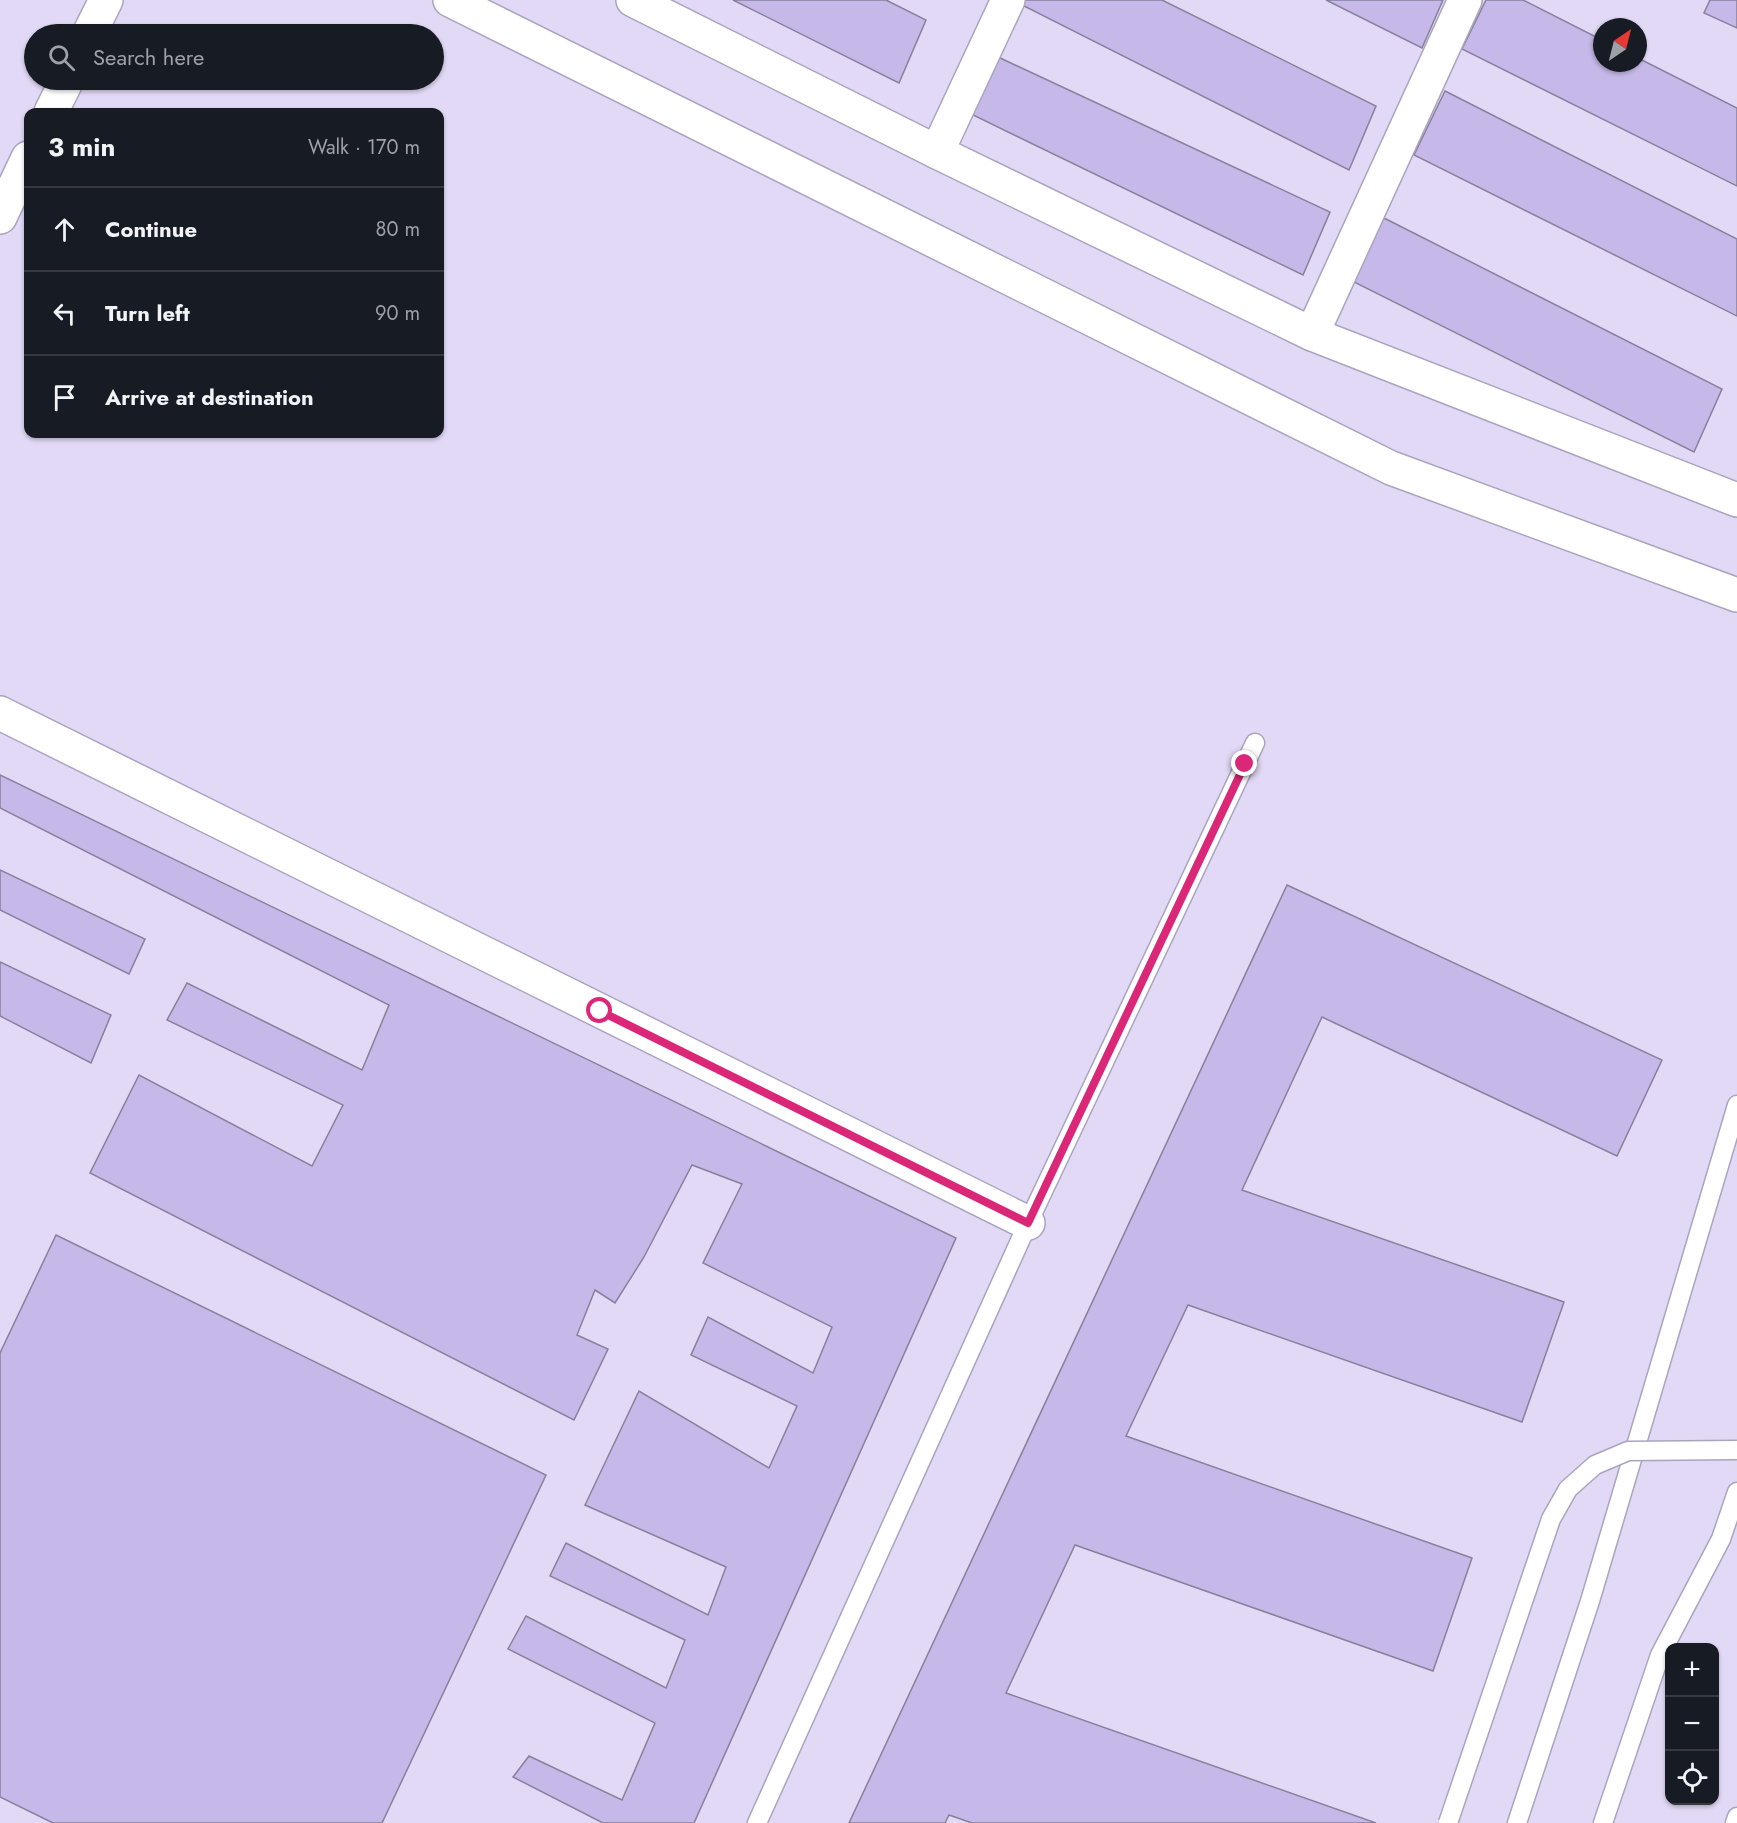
<!DOCTYPE html>
<html lang="en">
<head>
<meta charset="utf-8">
<style>
  body { margin:0; font-family:Jost,sans-serif; background:#242831; color:#f1f3f6 }
  .controls { position:absolute; right:18px; bottom:18px; display:grid; overflow:hidden; border-radius:12px; box-shadow:0 2px 4px #0004 }
  .controls button { width:54px; height:54px; display:grid; place-items:center; padding:0; border:0; border-bottom:2px solid #363941; background:#171b24; color:#f1f3f6; font:30px sans-serif }
  .compass { position:absolute; left:1593px; top:18px; width:54px; height:54px; border-radius:50%; background:#171b24; box-shadow:0 2px 4px #0004; rotate:35deg }
  .stop { position:absolute; width:18px; height:18px; margin:-14px; border:4px solid #db2777; border-radius:50%; background:#fff }
  .stop.end { background:#db2777; border-color:#fff; box-shadow:0 2px 6px #0008 }
  .list { margin:0; padding:0; list-style:none }
  h2 { display:flex; justify-content:space-between; align-items:center; height:78px; margin:0; padding:0 24px; font-size:26px }
  h2 small { font-size:20px; font-weight:400; color:#9ea1a6 }
  .list li { display:grid; grid-template-columns:39px 1fr auto; gap:18px; align-items:center; box-sizing:border-box; height:84px; padding:0 24px; border-top:2px solid #363941 }
  .list b { display:block; font-size:22px; white-space:nowrap }
  .list em { font-size:20px; font-style:normal; color:#9ea1a6 }
  .icon { flex:none; width:33px; height:33px; fill:none; stroke:currentColor; stroke-width:2; stroke-linecap:round; stroke-linejoin:round }
  .map { position:relative; flex:none; width:1737px; height:1823px; overflow:hidden }
  .search { position:absolute; background:#171b24; box-shadow:0 2px 4px #0004; left:24px; top:24px; width:420px; height:66px; display:flex; align-items:center; gap:15px; box-sizing:border-box; padding:0 21px; border-radius:33px; color:#9ea1a6; font-size:22px }
  .panel { position:absolute; background:#171b24; box-shadow:0 2px 4px #0004; left:24px; top:108px; width:420px; height:330px; border-radius:12px }
  .map>svg:first-child { display:block }
  .building { fill:#c6b8e8; stroke:#88819a; stroke-width:1.5 }
  .lines { fill:none; stroke-linecap:round; stroke-linejoin:round }
  .service-casing { stroke:#aba4bf; stroke-width:21 }
  .minor-casing { stroke:#aba4bf; stroke-width:36 }
  .service { stroke:#fff; stroke-width:18 }
  .minor { stroke:#fff; stroke-width:33 }
  .service-bridge-casing { stroke:#aba4bf; stroke-width:21; stroke-linecap:butt }
  .service-bridge { stroke:#fff; stroke-width:18 }
  .route { stroke:#db2777; stroke-width:8 }
</style>
</head>
<body>
<div class="map">
<svg width="1737" height="1823" viewBox="0 0 1737 1823">
  <rect width="100%" height="100%" fill="#e1d9f5"/>
  <g class="building">
    <path d="M733 0H886L926 20 899 83Z"/>
    <path d="M1022 0H1162L1376 106 1349 170 1020 4Z"/>
    <path d="M1326 0H1443L1422 48Z"/>
    <path d="M1486 0H1523L1602 40V63H1638V58L1737 108V186L1462 49Z"/>
    <path d="M1710 0H1737V28L1704 13Z"/>
    <path d="M998 57 1330 212 1303 275 971 114Z"/>
    <path d="M1445 91 1737 239V316L1414 155Z"/>
    <path d="M1384 218 1722 389 1694 452 1352 281Z"/>
    <path d="M0 775 956 1238 694 1823H603L513 1777 529 1756 622 1800 655 1723 508 1649 526 1616 666 1688 685 1640 550 1576 566 1543 708 1615 726 1567 585 1505 639 1391 769 1468 797 1406 691 1355 708 1317 813 1373 832 1327 703 1263 742 1184 692 1165 644 1257 615 1303 595 1290 577 1335 608 1349 574 1420 90 1173 139 1075 312 1166 343 1105 167 1020 187 983 362 1070 389 1005 0 808Z"/>
    <path d="M0 870 145 939 129 974 0 910Z"/>
    <path d="M1287 885 1662 1060 1617 1156 1322 1017 1242 1190 1564 1302 1522 1422 1188 1305 1126 1436 1472 1558 1433 1671 1075 1545 1006 1693 1376 1823H972L949 1815 945 1823H849Z"/>
    <path d="M0 962 111 1015 91 1063 0 1016Z"/>
    <path d="M56 1235 546 1475 382 1823H53L0 1797V1353Z"/>
  </g>
  <g class="lines">
    <defs>
      <g id="service">
        <path d="M757 1823 1028 1223 1255 743"/>
        <path d="M1517 1823 1590 1601 1737 1105"/>
        <path d="M1603 1823 1660 1655 1721 1539 1737 1492"/>
        <path d="M1735 1823 1737 1817"/>
      </g>
      <g id="minor">
        <path d="M450 0 1391 468 1737 595"/>
        <path d="M633 0 937 152 1312 334 1465 0"/>
        <path d="M89 34 106 0"/>
        <path d="M51 112 67 80"/>
        <path d="M937 152 1008 0"/>
        <path d="M0 217 28 158"/>
        <path d="M1312 334 1737 500"/>
        <path d="M0 713 1028 1223"/>
      </g>
    </defs>
    <use href="#service" class="service-casing"/>
    <use href="#minor" class="minor-casing"/>
    <use href="#service" class="service"/>
    <use href="#minor" class="minor"/>
    <defs>
      <path id="service-bridge" d="M1448 1823 1551 1519 1568 1489 1595 1465 1628 1451 1737 1450"/>
    </defs>
    <use href="#service-bridge" class="service-bridge-casing"/>
    <use href="#service-bridge" class="service-bridge"/>
  </g>
  <g class="lines">
    <path class="route" d="M600 1011 1028 1223 1245 764"/>
  </g>
</svg>
<div class="controls">
<button>+</button>
<button>−</button>
<button><svg class="icon" aria-label="locate" viewBox="0 0 24 24"><circle cx="12" cy="12" r="6"/><path d="M12 2v4M12 18v4M2 12h4M18 12h4"/></svg></button>
</div>
<svg class="compass" viewBox="-18 -18 36 36"><path d="M0-13l5 13h-10z" fill="#e53935"/><path d="M0 13l5-13h-10z" fill="#9ea1a6"/></svg>
<div class="stop" style="left:600px;top:1011px"></div>
<div class="stop end" style="left:1245px;top:764px"></div>
<div class="search"><svg class="icon" aria-label="search" viewBox="0 0 24 24"><circle cx="10" cy="10" r="6"/><path d="M15 15l6 6"/></svg>Search here</div>
<section class="panel">
<h2>3 min<small>Walk · 170 m</small></h2>
<ul class="list">
<li><svg class="icon" aria-label="ahead" viewBox="0 0 24 24"><path d="M12 20V5M6 11l6-6 6 6"/></svg><div><b>Continue</b></div><em>80 m</em></li>
<li><svg class="icon" aria-label="left" viewBox="0 0 24 24"><path d="M17 20v-9H6M10 6l-5 5 5 5"/></svg><div><b>Turn left</b></div><em>90 m</em></li>
<li><svg class="icon" aria-label="arrive" viewBox="0 0 24 24"><path d="M6 21V4h12l-3 4 3 4H6"/></svg><div><b>Arrive at destination</b></div></li>
</ul>
</section>
</div>
</body>
</html>
